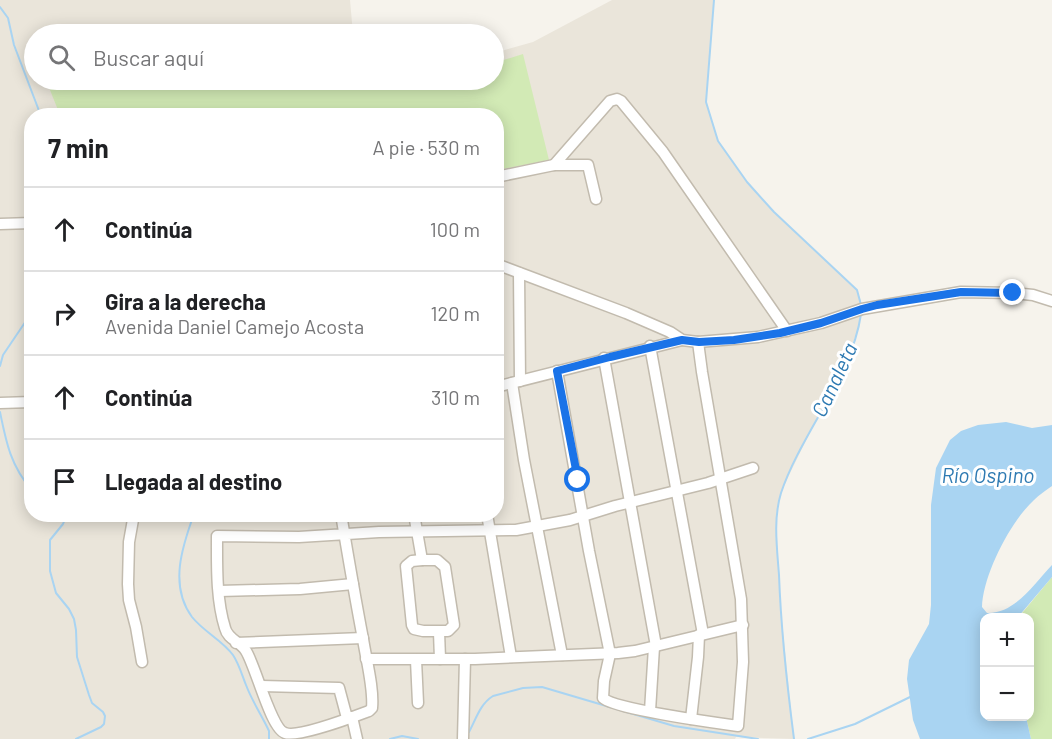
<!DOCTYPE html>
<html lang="es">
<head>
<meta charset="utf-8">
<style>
  body { margin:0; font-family:Barlow,sans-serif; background:#f2f2f2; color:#202124 }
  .controls { position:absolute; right:18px; bottom:18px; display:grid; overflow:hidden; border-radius:12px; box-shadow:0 3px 15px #0003 }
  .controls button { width:54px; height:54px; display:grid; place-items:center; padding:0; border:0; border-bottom:2px solid #e0e0e0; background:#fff; color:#202124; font:30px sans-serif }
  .stop { position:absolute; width:18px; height:18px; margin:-14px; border:4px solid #1a73e8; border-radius:50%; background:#fff }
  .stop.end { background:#1a73e8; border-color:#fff; box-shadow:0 2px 6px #0008 }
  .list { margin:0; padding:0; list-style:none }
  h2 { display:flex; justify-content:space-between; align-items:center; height:78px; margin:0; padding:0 24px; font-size:26px }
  h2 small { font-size:20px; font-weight:400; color:#757577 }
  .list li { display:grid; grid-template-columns:39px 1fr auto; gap:18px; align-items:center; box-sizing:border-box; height:84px; padding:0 24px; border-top:2px solid #e0e0e0 }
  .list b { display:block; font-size:22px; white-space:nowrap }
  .list p { margin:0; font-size:20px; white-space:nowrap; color:#757577 }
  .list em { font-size:20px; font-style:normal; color:#757577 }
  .icon { flex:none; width:33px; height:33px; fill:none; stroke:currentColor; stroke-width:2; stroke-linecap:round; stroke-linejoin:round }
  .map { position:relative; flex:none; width:1052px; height:739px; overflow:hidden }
  .search { position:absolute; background:#fff; box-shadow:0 3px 15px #0003; left:24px; top:24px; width:480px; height:66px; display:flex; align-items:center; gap:15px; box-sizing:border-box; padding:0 21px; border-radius:33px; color:#757577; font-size:22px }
  .panel { position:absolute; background:#fff; box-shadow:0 3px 15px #0003; left:24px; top:108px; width:480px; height:414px; border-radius:24px }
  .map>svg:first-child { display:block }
  .residential { fill:#eae5da; fill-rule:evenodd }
  .green { fill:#d2eab5 }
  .water { fill:#a9d4f2 }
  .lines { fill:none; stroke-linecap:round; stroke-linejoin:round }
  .stream { stroke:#a9d4f2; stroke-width:2 }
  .minor-casing { stroke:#c2bbae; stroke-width:13 }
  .minor { stroke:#fff; stroke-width:10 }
  .route { stroke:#1a73e8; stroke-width:8 }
  .labels { text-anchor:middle; stroke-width:6; stroke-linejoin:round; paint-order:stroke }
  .water-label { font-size:21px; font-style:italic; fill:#2e7ab2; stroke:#fff }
</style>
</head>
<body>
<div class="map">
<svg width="1052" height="739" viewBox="0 0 1052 739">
  <rect width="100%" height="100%" fill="#f6f3ec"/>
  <path class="residential" d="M0 0H350L353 34H34V80H494V53L533 42 612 0H714L706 102 718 141 747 182 774 212 857 290 861 301 859 326 849 353 791 471 781 493 776 515 780 602 794 739 736 737 735 739H0ZM32 116H496V514H32Z"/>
  <g class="green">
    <path d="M523 54 549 160 497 170 496 116 60 115 46 80H351L353 89 421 80H494V63Z"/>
    <path d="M1052 577V739H1031L1026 717 1030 716V618H1018Z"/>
  </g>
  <path class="water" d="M1006 422 1032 428 1052 425V486C1046 490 1039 495 1034 500 1010 522 983 575 982 607L987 613C1015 614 1034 584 1052 565V577L1018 617 984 618V716L1026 717 1031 739H920L913 720 907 679 909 660 929 624 931 605V505L936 468 950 440 961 431 978 425Z"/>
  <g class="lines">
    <g class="stream">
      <path d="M714 0 706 102 718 141 747 182 774 212 857 290 861 305"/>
      <path d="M0 7 8 18 14 45 41 116"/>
      <path d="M0 366 3 355 32 312"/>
      <path d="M0 412C6 442 11 467 32 490"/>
      <path d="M64 514 65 519 63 524 50 540V571L56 593 69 609 74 619 76 630 77 657 89 695 92 703 103 712 105 716 104 724 101 727 76 739"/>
      <path d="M194 514C182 547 169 586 192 617 204 632 222 640 233 655 239 664 242 675 246 685 252 701 262 716 269 731V739"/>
      <path d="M469 732C476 719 480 704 493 696L523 688 542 687 674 726 758 739"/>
      <path d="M390 739 402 736 418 739"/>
      <path d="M794 739C787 685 781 630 779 575 777 548 773 519 781 493 801 433 852 377 861 314"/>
      <path d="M808 739 855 724 910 697"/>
    </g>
    <defs>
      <g id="minor">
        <path d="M554 165 610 101 617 99 621 101 663 152 787 331"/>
        <path d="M496 177 554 165H588L596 199"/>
        <path d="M0 224 32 223"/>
        <path d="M496 264 626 313 670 332 682 340 698 342 758 337 821 323 862 309 961 292 1013 293 1033 295 1052 301"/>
        <path d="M519 273 520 381"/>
        <path d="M650 346 703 634"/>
        <path d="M604 358 656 646"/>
        <path d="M557 371 589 551 610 654 604 681 603 698C614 709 716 723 738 726L743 662 741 599 702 372 698 342"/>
        <path d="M512 383 524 460 562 655"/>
        <path d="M496 387 682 340"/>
        <path d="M0 403 32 402"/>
        <path d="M134 514 129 542 128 584 129 600 136 627 142 662"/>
        <path d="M341 514C348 556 355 597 363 639 366 659 374 688 372 708L369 711C353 717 298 738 285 733 271 729 256 667 246 651 240 641 228 640 225 628 216 599 217 566 217 536L299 537 379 532 516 530 570 520 615 506 708 483 753 468"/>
        <path d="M414 514 422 560"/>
        <path d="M487 514 511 657"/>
        <path d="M422 560H437L445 567 454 625 448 631H423L414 629 412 625 406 566 412 561Z"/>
        <path d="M219 591 300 589 353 584"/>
        <path d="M439 632 440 659"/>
        <path d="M236 643 363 638"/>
        <path d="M366 659H475L618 653 635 651 743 625"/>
        <path d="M416 660 418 703"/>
        <path d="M262 686 339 688 347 718"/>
        <path d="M650 711 654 647"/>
        <path d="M352 717 357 739"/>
        <path d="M691 719 698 657 699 635"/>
        <path d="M463 739 465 659"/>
      </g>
    </defs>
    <use href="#minor" class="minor-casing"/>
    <use href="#minor" class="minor"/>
  </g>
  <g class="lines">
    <path class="route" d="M578 480 557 371 610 357 682 340 699 342 734 340 780 333 821 323 862 309 877 305 961 292 1013 293"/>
  </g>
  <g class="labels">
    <g class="water-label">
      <text transform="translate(835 380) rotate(-65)" y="7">Canaleta</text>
      <text x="988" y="483">Río Ospino</text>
    </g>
  </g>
</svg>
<div class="controls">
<button>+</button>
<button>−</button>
</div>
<div class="stop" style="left:578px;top:480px"></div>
<div class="stop end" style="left:1013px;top:293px"></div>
<div class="search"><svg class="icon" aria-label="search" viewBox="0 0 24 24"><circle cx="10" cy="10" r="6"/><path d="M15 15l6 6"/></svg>Buscar aquí</div>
<section class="panel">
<h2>7 min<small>A pie · 530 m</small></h2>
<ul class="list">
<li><svg class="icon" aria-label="ahead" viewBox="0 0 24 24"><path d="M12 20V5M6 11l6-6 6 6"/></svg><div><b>Continúa</b></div><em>100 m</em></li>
<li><svg class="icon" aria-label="right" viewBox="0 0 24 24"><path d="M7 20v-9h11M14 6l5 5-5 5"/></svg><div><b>Gira a la derecha</b><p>Avenida Daniel Camejo Acosta</p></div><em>120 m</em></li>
<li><svg class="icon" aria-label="ahead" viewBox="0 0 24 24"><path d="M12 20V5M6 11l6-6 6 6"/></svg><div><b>Continúa</b></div><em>310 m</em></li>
<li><svg class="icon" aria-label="arrive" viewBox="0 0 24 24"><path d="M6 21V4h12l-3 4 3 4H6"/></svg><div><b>Llegada al destino</b></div></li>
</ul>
</section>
</div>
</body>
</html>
